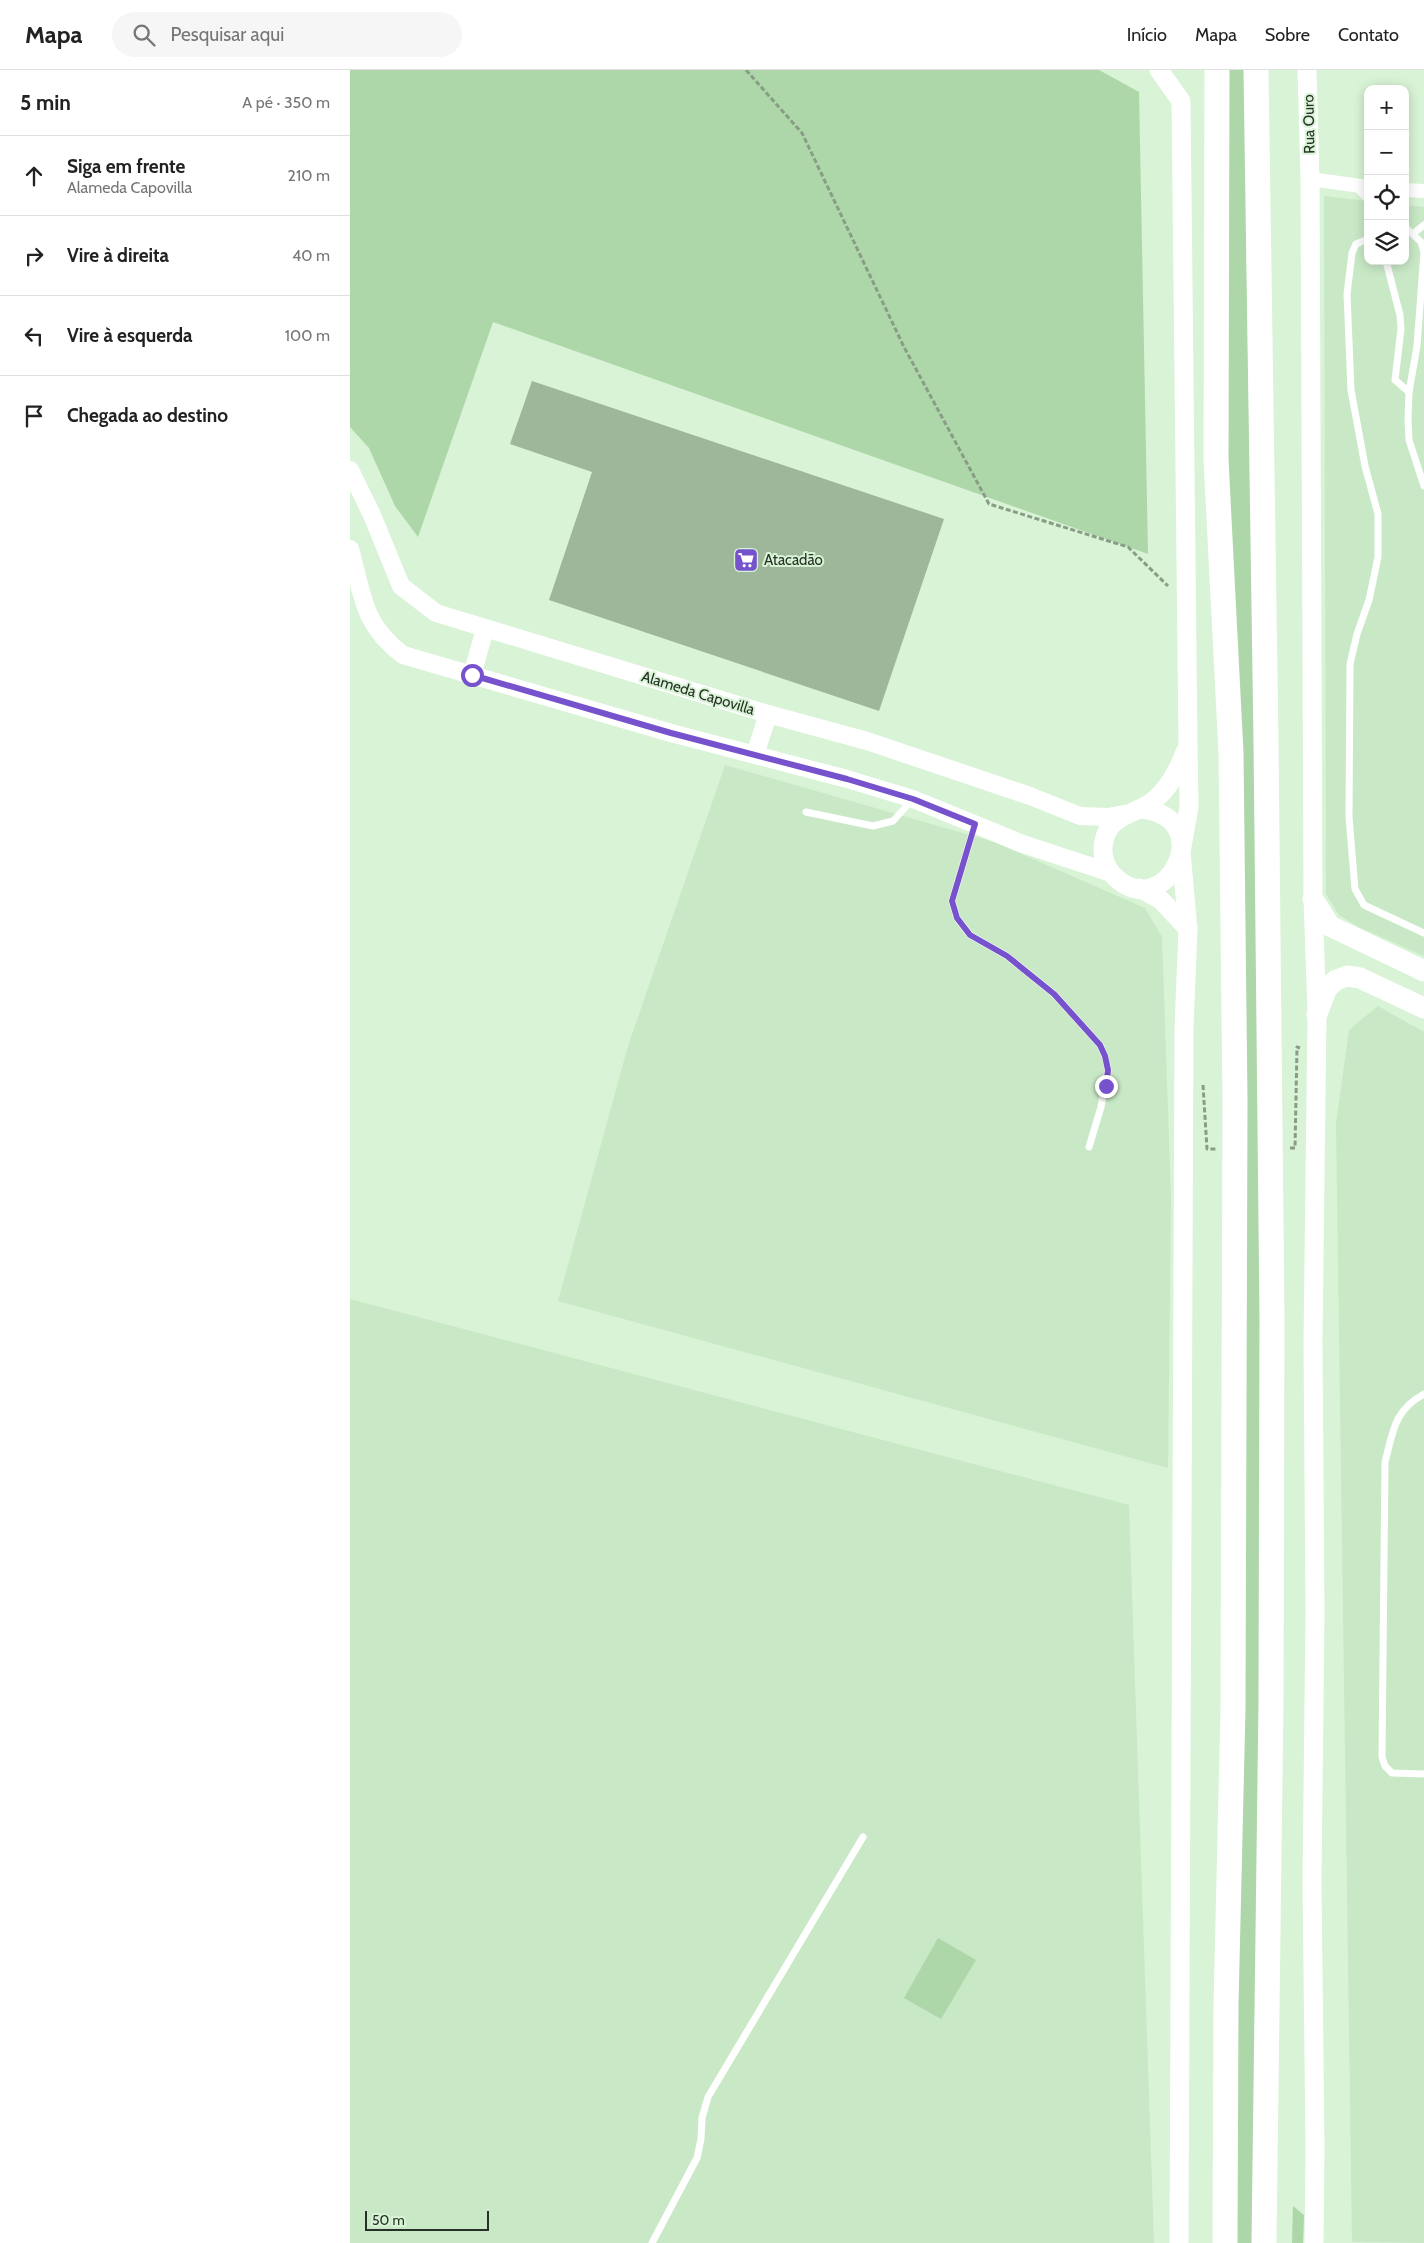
<!DOCTYPE html>
<html lang="pt">
<head>
<meta charset="utf-8">
<style>
  body { margin:0; font-family:Cabin,sans-serif; background:#f6f6f6; color:#222 }
  .controls { position:absolute; right:15px; top:15px; display:grid; overflow:hidden; border-radius:10px; box-shadow:0 2px 12px #0003 }
  .controls button { width:45px; height:45px; display:grid; place-items:center; padding:0; border:0; border-bottom:1px solid #e0e0e0; background:#fff; color:#222; font:25px sans-serif }
  .scale { position:absolute; left:15px; bottom:12px; width:124px; box-sizing:border-box; padding-left:5px; border:2px solid #263125; border-top:0; font-size:14px; line-height:18px; white-space:nowrap; color:#263125; -webkit-text-stroke:4px #d8f3d5; paint-order:stroke }
  .stop { position:absolute; width:15px; height:15px; margin:-11px; border:4px solid #7653cd; border-radius:50%; background:#fff }
  .stop.end { background:#7653cd; border-color:#fff; box-shadow:0 1px 5px #0008 }
  .list { margin:0; padding:0; list-style:none }
  h2 { display:flex; justify-content:space-between; align-items:center; height:65px; margin:0; padding:0 20px; font-size:21px }
  h2 small { font-size:16px; font-weight:400; color:#767676 }
  .list li { display:grid; grid-template-columns:32px 1fr auto; gap:15px; align-items:center; box-sizing:border-box; height:80px; padding:0 20px; border-top:1px solid #e0e0e0 }
  .list b { display:block; font-size:19px; white-space:nowrap }
  .list p { margin:0; font-size:16px; white-space:nowrap; color:#767676 }
  .list em { font-size:16px; font-style:normal; color:#767676 }
  .icon { flex:none; width:28px; height:28px; fill:none; stroke:currentColor; stroke-width:2; stroke-linecap:round; stroke-linejoin:round }
  .map { position:relative; flex:none; width:1074px; height:2173px; overflow:hidden }
  header { display:flex; align-items:center; gap:30px; box-sizing:border-box; height:70px; padding:0 25px; background:#fff; border-bottom:1px solid #e0e0e0 }
  header strong { font-size:24px }
  nav { display:flex; gap:28px; margin-inline-start:auto; font-size:18px }
  .search { width:350px; height:45px; background:#f6f6f6; display:flex; align-items:center; gap:12px; box-sizing:border-box; padding:0 18px; border-radius:28px; color:#767676; font-size:19px }
  main { display:flex }
  aside { flex:1; background:#fff }
  .map>svg:first-child { display:block }
  .built { fill:#c9e9c6 }
  .green { fill:#add7a9 }
  .building { fill:#9eb79b }
  .lines { fill:none; stroke-linecap:round; stroke-linejoin:round }
  .path { stroke:#889c86; stroke-width:3; stroke-dasharray:5 2.5; stroke-linecap:butt }
  .service { stroke:#fff; stroke-width:7 }
  .minor { stroke:#fff; stroke-width:14 }
  .tertiary { stroke:#fff; stroke-width:18 }
  .secondary { stroke:#fff; stroke-width:19 }
  .primary { stroke:#fff; stroke-width:21 }
  .motorway { stroke:#fff; stroke-width:25 }
  .route { stroke:#7653cd; stroke-width:6 }
  .labels { text-anchor:middle; stroke-width:4; stroke-linejoin:round; paint-order:stroke }
  .street-label { font-size:15px; fill:#263125; stroke:#d8f3d5 }
  .poi-label { font-size:15px; fill:#263125; stroke:#d8f3d5; text-anchor:start }
</style>
</head>
<body>
<header>
<strong>Mapa</strong>
<div class="search"><svg class="icon" aria-label="search" viewBox="0 0 24 24"><circle cx="10" cy="10" r="6"/><path d="M15 15l6 6"/></svg>Pesquisar aqui</div>
<nav><a>Início</a><a>Mapa</a><a>Sobre</a><a>Contato</a></nav>
</header>
<main>
<aside>
<h2>5 min<small>A pé · 350 m</small></h2>
<ul class="list">
<li><svg class="icon" aria-label="ahead" viewBox="0 0 24 24"><path d="M12 20V5M6 11l6-6 6 6"/></svg><div><b>Siga em frente</b><p>Alameda Capovilla</p></div><em>210 m</em></li>
<li><svg class="icon" aria-label="right" viewBox="0 0 24 24"><path d="M7 20v-9h11M14 6l5 5-5 5"/></svg><div><b>Vire à direita</b></div><em>40 m</em></li>
<li><svg class="icon" aria-label="left" viewBox="0 0 24 24"><path d="M17 20v-9H6M10 6l-5 5 5 5"/></svg><div><b>Vire à esquerda</b></div><em>100 m</em></li>
<li><svg class="icon" aria-label="arrive" viewBox="0 0 24 24"><path d="M6 21V4h12l-3 4 3 4H6"/></svg><div><b>Chegada ao destino</b></div></li>
</ul>
</aside>
<div class="map">
<svg width="1074" height="2173" viewBox="0 0 1074 2173">
  <rect width="100%" height="100%" fill="#d8f3d5"/>
  <g class="built">
    <path d="M974 126 1018 131V191H1055V135L1074 137V886L1009 857 989 845 976 824Z"/>
    <path d="M375 695 644 772 795 838 812 867 821 1128 818 1398 208 1231 278 976Z"/>
    <path d="M1028 936 1074 962V2173L1002 2172 986 1054 999 960Z"/>
    <path d="M0 1229 779 1435 804 2173H0Z"/>
  </g>
  <g class="green">
    <path d="M0 0H749L789 22 798 484 143 252 68 467 45 436 19 378 0 357Z"/>
    <path d="M878 0H896C894 375 913 750 914 1125 914 1474 909 1824 906 2173H886L877 412Z"/>
    <path d="M588 1868 626 1890 591 1949 554 1928Z"/>
    <path d="M943 2136 954 2145 953 2173H942Z"/>
  </g>
  <path class="building" d="M182 311 594 449 529 641 199 530 242 402 160 374Z"/>
  <g class="lines">
    <g class="path">
      <path d="M396 0 452 63 554 277 639 434 778 477 818 516"/>
      <path d="M853 1015 857 1079H867"/>
      <path d="M940 1078H945L947 977 950 978"/>
    </g>
    <g class="service">
      <path d="M1005 116 1018 130"/>
      <path d="M1055 157 1071 172 1074 182 1067 276 1059 322 1058 350 1059 370 1074 416"/>
      <path d="M1064 163 1074 155"/>
      <path d="M1018 169 1006 174 1002 183 997 224 1001 320 1015 396 1028 444V487L1019 530 1007 564 1000 594 999 747 1005 819 1014 835 1074 863"/>
      <path d="M1036 191 1050 245 1051 259 1045 310 1059 322"/>
      <path d="M456 742 523 756 543 751 563 729"/>
      <path d="M625 754 602 831 607 848 620 865 657 886 704 924 750 975 755 986 758 1000 751 1037 739 1077"/>
      <path d="M1074 1324C1044 1340 1043 1362 1035 1392L1032 1687 1035 1696 1042 1703 1074 1704"/>
      <path d="M302 2173 347 2088 351 2069 352 2048 358 2027 513 1767"/>
    </g>
    <g class="minor">
      <path d="M960 109 1018 117"/>
      <path d="M1055 120 1074 121"/>
    </g>
    <g class="tertiary">
      <path d="M0 400 22 445 51 516 86 543 418 644 517 671 680 726 730 746 758 747 774 744"/>
      <path d="M0 479C13 525 12 554 53 585L321 663 497 709 563 729 673 774 761 803"/>
      <path d="M122 605 135 559"/>
      <path d="M405 685 418 644"/>
    </g>
    <g class="secondary">
      <path d="M809 0 831 31 838 674 839 737 831 782 838 859 834 958 829 2173"/>
      <path d="M957 0 960 109 963 829 967 944 963 1272 965 1543 962 1811 965 2078 964 2173"/>
      <path d="M789 739C872 745 815 857 764 806 755 797 751 784 754 771 759 745 784 745 802 732 819 719 828 701 835 682"/>
      <path d="M789 818 811 830 838 859"/>
    </g>
    <g class="primary">
      <path d="M963 829 980 856 1074 901"/>
      <path d="M967 944 977 918 986 910 997 906 1010 908 1074 938"/>
    </g>
    <g class="motorway">
      <path d="M867 0 866 390 881 683 885 1031 883 1638 876 1935 875 2173"/>
      <path d="M906 0 916 671 922 1249 921 1631 914 2173"/>
    </g>
  </g>
  <g class="lines">
    <path class="route" d="M122 605 321 663 497 709 563 729 625 754 602 831 607 848 620 865 657 886 704 924 750 975 755 986 758 1000 756 1016"/>
  </g>
  <defs>
    <symbol id="supermarket-square" viewBox="-11 -11 22 22"><rect x="-9" y="-9" width="18" height="18" rx="4" fill="#7653cd" stroke="#d8f3d5"/><path d="M-6-5.5h2.5l.6 2H6L4.5 2H-2.5L-4.4-4H-6ZM-1.5 3.2a1.3 1.3 0 1 0 .1 0ZM3 3.2a1.3 1.3 0 1 0 .1 0Z" fill="#fff"/></symbol>
  </defs>
  <g fill-rule="evenodd">
    <use href="#supermarket-square" x="382" y="476" width="28" height="28"/>
  </g>
  <g class="labels">
    <g class="street-label">
      <text transform="translate(959 54) rotate(-91)" y="5">Rua Ouro</text>
      <text transform="translate(348 623) rotate(17)" y="5">Alameda Capovilla</text>
    </g>
    <g class="poi-label">
      <text x="414" y="495">Atacadão</text>
    </g>
  </g>
</svg>
<div class="controls">
<button>+</button>
<button>−</button>
<button><svg class="icon" aria-label="locate" viewBox="0 0 24 24"><circle cx="12" cy="12" r="6"/><path d="M12 2v4M12 18v4M2 12h4M18 12h4"/></svg></button>
<button><svg class="icon" aria-label="layers" viewBox="0 0 24 24"><path d="M12 4l9 5-9 5-9-5zM3 14l9 5 9-5"/></svg></button>
</div>
<div class="scale">50 m</div>
<div class="stop" style="left:122px;top:605px"></div>
<div class="stop end" style="left:756px;top:1016px"></div>
</div>
</main>
</body>
</html>
